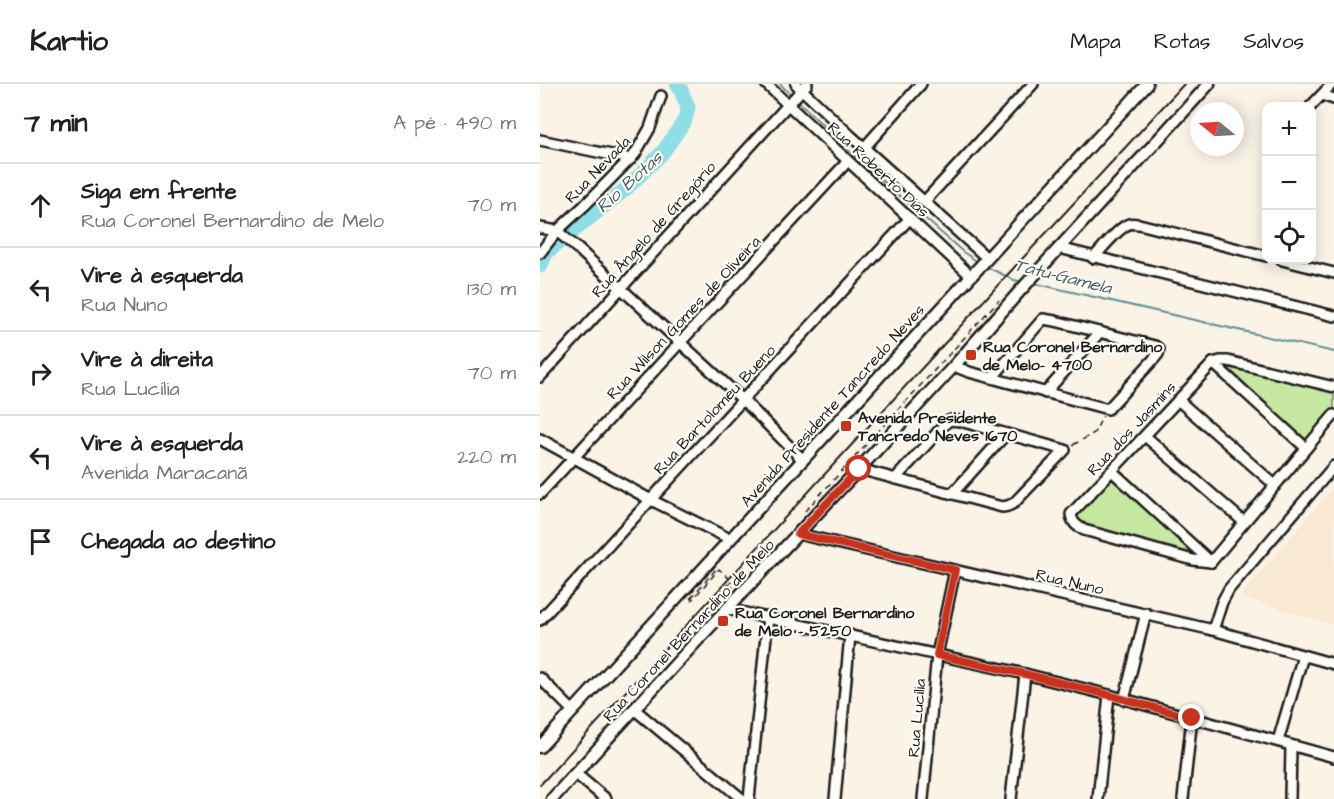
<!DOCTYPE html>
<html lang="pt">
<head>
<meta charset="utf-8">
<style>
  body { margin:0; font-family:"Architects Daughter",sans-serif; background:#f6f6f6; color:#202124 }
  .controls { position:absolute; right:18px; top:18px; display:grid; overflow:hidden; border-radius:12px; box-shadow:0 3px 15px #0003 }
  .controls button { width:54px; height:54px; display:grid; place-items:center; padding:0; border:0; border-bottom:2px solid #e0e0e0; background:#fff; color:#202124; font:30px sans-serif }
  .compass { position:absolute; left:650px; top:18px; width:54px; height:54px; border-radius:50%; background:#fff; box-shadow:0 3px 15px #0003; rotate:288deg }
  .stop { position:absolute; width:18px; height:18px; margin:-14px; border:4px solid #c8321e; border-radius:50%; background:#fff }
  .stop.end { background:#c8321e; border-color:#fff; box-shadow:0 2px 6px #0008 }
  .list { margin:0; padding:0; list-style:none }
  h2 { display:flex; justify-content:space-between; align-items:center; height:78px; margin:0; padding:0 24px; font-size:26px }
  h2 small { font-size:20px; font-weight:400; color:#757577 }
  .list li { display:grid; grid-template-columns:39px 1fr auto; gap:18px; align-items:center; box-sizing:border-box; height:84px; padding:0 24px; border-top:2px solid #e0e0e0 }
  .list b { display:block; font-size:22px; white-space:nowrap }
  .list p { margin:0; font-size:20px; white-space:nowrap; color:#757577 }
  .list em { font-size:20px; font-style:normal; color:#757577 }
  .icon { flex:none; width:33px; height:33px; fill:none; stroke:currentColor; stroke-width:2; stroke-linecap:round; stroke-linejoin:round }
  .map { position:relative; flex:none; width:794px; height:715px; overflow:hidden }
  header { display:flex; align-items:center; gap:36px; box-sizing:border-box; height:84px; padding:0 30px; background:#fff; border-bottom:2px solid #e0e0e0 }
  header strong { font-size:28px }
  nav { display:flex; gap:33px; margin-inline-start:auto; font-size:21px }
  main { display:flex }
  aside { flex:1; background:#fff }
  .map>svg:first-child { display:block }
  .built { fill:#f9e8d2 }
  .green { fill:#c6e8a1; stroke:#71825e; stroke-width:1.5 }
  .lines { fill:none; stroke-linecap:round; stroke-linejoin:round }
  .stream { stroke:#609095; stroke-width:2 }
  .river { stroke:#8ddee5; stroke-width:15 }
  .minor-casing { stroke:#1c1c1c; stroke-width:14 }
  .major-casing { stroke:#1c1c1c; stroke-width:15 }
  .path { stroke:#1c1c1c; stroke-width:1.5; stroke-dasharray:6 4.5; stroke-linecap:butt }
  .minor { stroke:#fdfcf7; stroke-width:9 }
  .major { stroke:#fdfcf7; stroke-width:10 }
  .rail { stroke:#1c1c1c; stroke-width:2 }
  .path-bridge { stroke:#1c1c1c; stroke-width:1.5; stroke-dasharray:6 4.5; stroke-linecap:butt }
  .route { stroke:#c8321e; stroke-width:8 }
  .poi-dot { fill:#c8321e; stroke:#fdfcf7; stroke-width:2 }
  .labels { text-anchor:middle; stroke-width:4.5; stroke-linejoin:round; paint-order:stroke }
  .street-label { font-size:16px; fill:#1c1c1c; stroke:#fdfcf7 }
  .poi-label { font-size:16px; font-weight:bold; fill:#1c1c1c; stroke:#fdfcf7; text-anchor:start }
  .water-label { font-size:18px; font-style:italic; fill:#446062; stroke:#fdfcf7 }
</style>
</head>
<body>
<header>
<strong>Kartio</strong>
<nav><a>Mapa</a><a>Rotas</a><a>Salvos</a></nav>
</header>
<main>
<aside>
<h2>7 min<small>A pé · 490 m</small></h2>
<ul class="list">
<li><svg class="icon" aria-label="ahead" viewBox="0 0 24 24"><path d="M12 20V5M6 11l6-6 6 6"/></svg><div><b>Siga em frente</b><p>Rua Coronel Bernardino de Melo</p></div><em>70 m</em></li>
<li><svg class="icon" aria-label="left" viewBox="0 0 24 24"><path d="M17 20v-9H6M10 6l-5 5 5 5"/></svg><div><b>Vire à esquerda</b><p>Rua Nuno</p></div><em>130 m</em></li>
<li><svg class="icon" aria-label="right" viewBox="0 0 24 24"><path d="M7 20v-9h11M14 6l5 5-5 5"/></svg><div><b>Vire à direita</b><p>Rua Lucília</p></div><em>70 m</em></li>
<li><svg class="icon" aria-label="left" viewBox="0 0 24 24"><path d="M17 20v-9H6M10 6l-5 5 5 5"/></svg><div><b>Vire à esquerda</b><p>Avenida Maracanã</p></div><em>220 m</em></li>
<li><svg class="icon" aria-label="arrive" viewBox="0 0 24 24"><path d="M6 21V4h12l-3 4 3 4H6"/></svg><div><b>Chegada ao destino</b></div></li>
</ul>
</aside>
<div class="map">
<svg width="794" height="715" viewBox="0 0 794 715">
  <rect width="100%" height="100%" fill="#fbf3e6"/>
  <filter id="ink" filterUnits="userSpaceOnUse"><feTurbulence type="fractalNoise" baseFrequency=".0167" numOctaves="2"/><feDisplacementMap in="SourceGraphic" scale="12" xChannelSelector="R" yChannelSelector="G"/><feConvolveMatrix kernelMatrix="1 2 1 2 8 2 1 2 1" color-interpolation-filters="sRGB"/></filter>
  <g filter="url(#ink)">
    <path class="built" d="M794 404V541L700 513 788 410Z"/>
    <g class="green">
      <path d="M679 278 794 304V328L766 360 676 279Z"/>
      <path d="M571 389 666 478 546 444 531 430Z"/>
    </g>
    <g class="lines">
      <g class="stream">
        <path d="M240 0 252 12"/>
        <path d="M257 16 309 67 423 168 438 178"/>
        <path d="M445 182 474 196 484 198"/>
        <path d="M493 199 794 268"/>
      </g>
      <path class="river" d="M0 182 7 168 87 104 123 68 145 36 148 23 140 4 137 0"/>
      <defs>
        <g id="minor">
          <path d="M226 0 431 192"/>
          <path d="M256 0 311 52 447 174"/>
          <path d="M782 11 794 15"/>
          <path d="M771 22 792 0"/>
          <path d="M0 56 91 75"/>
          <path d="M324 64 381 0"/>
          <path d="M384 118 493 0"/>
          <path d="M0 144 17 147 38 165 203 316 263 376"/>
          <path d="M519 164 794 232"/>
          <path d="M0 169 17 147 45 121 95 70 110 44 121 12"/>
          <path d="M553 174C562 165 579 143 589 140 593 139 595 140 599 140L726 172"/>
          <path d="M742 176 794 189"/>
          <path d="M673 279 766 364"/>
          <path d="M673 279 680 277H688L794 303"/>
          <path d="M414 282 429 288 568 325 613 276 618 270 619 265 615 262 515 237 503 235 452 294"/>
          <path d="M0 293 267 0"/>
          <path d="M505 309 560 248"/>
          <path d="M638 316 735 401"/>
          <path d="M605 352 704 438"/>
          <path d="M0 355 111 416 190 455"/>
          <path d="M319 385 334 389 462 423 468 422 474 419 525 366 420 337 411 336 407 338 355 395"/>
          <path d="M572 387 671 478"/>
          <path d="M0 410 308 77"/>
          <path d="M412 410 466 350"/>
          <path d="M258 450 673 546 794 580"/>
          <path d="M671 478 653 476 544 446C537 442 532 439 531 430L673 279"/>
          <path d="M671 478 794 331"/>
          <path d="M187 525 485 590 569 611 794 673"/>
          <path d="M0 536 370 134"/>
          <path d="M673 546 682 518 689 505 794 382"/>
          <path d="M0 594 33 627"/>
          <path d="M584 616 606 529"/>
          <path d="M94 625 202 715"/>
          <path d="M738 657 763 572"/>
          <path d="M36 690 66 715"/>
          <path d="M209 715 228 533"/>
          <path d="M295 715 310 551"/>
          <path d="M383 715 397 571 415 486"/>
          <path d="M471 715 485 590"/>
          <path d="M558 715 569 611"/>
          <path d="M643 715 652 634"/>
          <path d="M750 715 751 662"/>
        </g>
        <g id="major">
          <path d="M0 663 607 0"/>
          <path d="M12 715 165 548 319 385 414 282 479 208 669 0"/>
        </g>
      </defs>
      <use href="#minor" class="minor-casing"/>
      <use href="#major" class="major-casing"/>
      <g class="path">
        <path d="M533 361 554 349 563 332"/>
        <path d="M265 427 459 216"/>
      </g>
      <use href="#minor" class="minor"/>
      <use href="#major" class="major"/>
      <path class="rail" d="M0 701 470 188 644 0"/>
      <path class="path-bridge" d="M151 514 177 484 175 482 149 512 152 516 179 485 192 497 165 527 168 529 193 502 191 500 167 527"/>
    </g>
  </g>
  <g class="lines" filter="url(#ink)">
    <path class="route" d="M319 385 258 450 415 486 397 571 485 590 569 611 652 634"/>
  </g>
  <g class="poi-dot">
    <rect x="425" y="265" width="12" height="12" rx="3"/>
    <rect x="300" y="336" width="12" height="12" rx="3"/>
    <rect x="177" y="531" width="12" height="12" rx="3"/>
  </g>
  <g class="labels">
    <g class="street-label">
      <text transform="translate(57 85) rotate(-46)" y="6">Rua Nevada</text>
      <text transform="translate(339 85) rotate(43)" y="6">Rua Roberto Dias</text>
      <text transform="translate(113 145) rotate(-48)" y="6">Rua Ângelo de Gregório</text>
      <text transform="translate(143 233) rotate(-47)" y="6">Rua Wilson Gomes de Oliveira</text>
      <text transform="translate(292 321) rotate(-48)" y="6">Avenida Presidente Tancredo Neves</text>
      <text transform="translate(174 325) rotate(-47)" y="6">Rua Bartolomeu Bueno</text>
      <text transform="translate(591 344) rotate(-47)" y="6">Rua dos Jasmins</text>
      <text transform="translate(530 497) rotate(13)" y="6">Rua Nuno</text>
      <text transform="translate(148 546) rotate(-47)" y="6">Rua Coronel Bernardino de Melo</text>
      <text transform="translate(376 634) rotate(-85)" y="6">Rua Lucília</text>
    </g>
    <g class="poi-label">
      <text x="443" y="268">Rua Coronel Bernardino<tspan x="443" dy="18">de Melo- 4700</tspan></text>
      <text x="318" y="339">Avenida Presidente<tspan x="318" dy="18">Tancredo Neves 1670</tspan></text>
      <text x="195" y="534">Rua Coronel Bernardino<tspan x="195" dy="18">de Melo - 5250</tspan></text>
    </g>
    <g class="water-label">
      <text transform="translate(89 98) rotate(-42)" y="6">Rio Botas</text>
      <text transform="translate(523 192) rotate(14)" y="6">Tatu-Gamela</text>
    </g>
  </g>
</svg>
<div class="controls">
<button>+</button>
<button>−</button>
<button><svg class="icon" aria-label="locate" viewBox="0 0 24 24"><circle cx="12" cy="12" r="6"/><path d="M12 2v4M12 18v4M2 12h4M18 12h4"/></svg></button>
</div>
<svg class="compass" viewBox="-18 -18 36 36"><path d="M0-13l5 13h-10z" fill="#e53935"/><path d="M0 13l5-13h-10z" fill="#757577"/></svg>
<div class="stop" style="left:319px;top:385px"></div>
<div class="stop end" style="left:652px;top:634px"></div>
</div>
</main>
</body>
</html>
